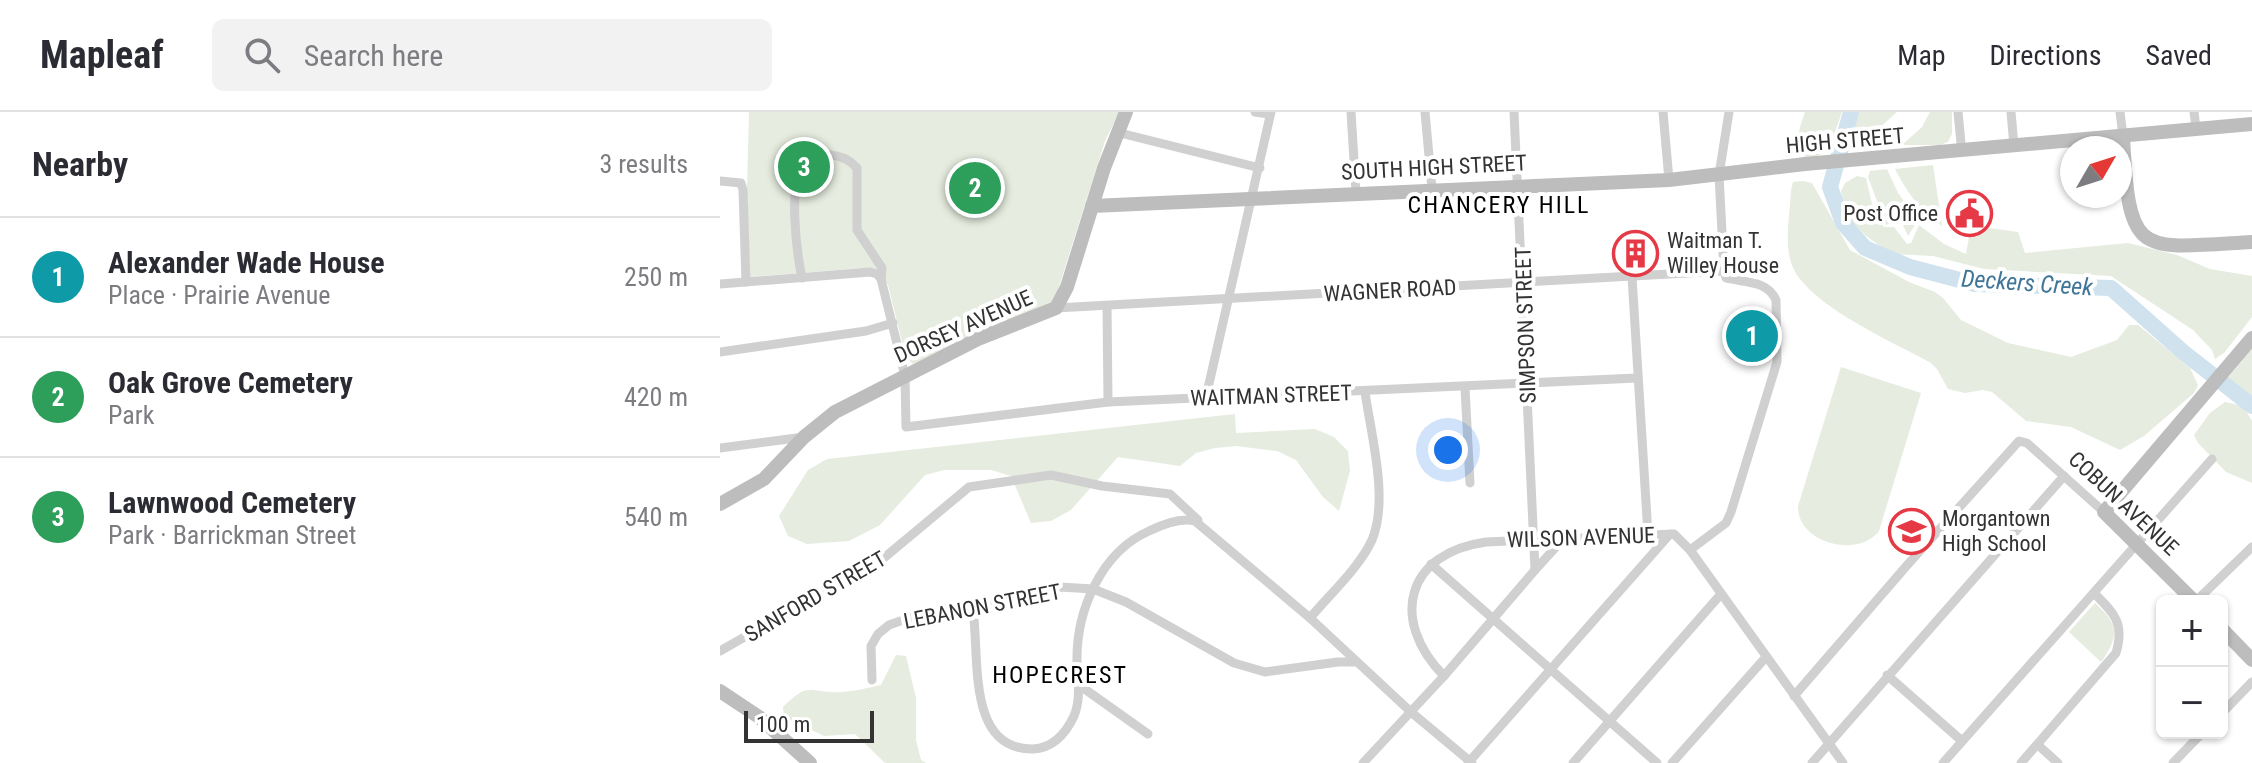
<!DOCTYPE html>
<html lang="en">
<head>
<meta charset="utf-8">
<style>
  body { margin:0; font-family:"Roboto Condensed",sans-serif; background:#f2f2f3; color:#2b2b33 }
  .controls { position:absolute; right:24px; bottom:24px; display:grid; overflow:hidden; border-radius:12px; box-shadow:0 2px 6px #0004 }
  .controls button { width:72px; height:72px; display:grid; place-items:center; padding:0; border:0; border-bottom:2px solid #e1e1e2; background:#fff; color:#2b2b33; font:40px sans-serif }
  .compass { position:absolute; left:1340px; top:24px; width:72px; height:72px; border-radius:50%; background:#fff; box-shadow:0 2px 6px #0004; rotate:51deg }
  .scale { position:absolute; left:24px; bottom:20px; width:130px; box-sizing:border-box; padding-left:8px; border:4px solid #333; border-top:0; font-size:22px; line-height:28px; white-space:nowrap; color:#333; -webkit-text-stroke:6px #fff; paint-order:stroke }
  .you { position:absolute; left:728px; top:338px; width:28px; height:28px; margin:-20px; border:6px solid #fff; border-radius:50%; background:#1a73e8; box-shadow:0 0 0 12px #1a73e833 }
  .badge { display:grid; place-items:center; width:52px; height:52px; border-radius:50%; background:#e63946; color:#fff; font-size:26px; font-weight:700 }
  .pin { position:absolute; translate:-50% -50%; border:4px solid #fff; box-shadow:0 2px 8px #0006 }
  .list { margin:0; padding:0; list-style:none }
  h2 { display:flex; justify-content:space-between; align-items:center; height:104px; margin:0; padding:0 32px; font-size:34px }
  h2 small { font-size:26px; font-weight:400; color:#7c7c81 }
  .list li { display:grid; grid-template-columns:52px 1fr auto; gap:24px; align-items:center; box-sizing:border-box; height:120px; padding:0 32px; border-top:2px solid #e1e1e2 }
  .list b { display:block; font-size:30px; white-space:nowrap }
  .list p { margin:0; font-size:26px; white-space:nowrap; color:#7c7c81 }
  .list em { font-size:26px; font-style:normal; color:#7c7c81 }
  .icon { flex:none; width:44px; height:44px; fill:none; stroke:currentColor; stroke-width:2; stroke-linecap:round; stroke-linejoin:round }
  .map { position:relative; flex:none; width:1532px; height:651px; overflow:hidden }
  header { display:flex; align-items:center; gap:48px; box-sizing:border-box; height:112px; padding:0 40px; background:#fff; border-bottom:2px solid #e1e1e2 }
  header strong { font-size:38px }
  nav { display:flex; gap:44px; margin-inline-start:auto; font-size:28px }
  .search { width:560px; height:72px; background:#f2f2f3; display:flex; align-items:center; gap:20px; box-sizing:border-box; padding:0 28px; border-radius:12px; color:#7c7c81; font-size:30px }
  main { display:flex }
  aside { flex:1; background:#fff }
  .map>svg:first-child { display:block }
  .green { fill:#e6ecdf }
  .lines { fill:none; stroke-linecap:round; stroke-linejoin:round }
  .river { stroke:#cfe2ee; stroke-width:16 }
  .street { stroke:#d0d0d0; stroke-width:9 }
  .secondary { stroke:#bdbdbd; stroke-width:14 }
  .labels { text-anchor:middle; stroke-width:8; stroke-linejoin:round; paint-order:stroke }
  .street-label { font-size:22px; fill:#333; stroke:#fff }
  .poi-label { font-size:22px; fill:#333; stroke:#fff; text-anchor:start }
  .neighbourhood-label { font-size:24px; letter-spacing:2px; fill:#000; stroke:#fff }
  .water-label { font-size:24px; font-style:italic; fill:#3f7597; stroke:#fff }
</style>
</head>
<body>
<header>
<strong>Mapleaf</strong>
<div class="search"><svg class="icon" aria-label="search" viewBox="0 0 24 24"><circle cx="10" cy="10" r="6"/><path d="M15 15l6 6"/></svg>Search here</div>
<nav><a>Map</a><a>Directions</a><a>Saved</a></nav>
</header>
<main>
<aside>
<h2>Nearby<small>3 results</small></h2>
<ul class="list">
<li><span class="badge" style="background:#0f9aa8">1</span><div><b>Alexander Wade House</b><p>Place · Prairie Avenue</p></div><em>250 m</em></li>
<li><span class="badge" style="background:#2e9e5b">2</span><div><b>Oak Grove Cemetery</b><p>Park</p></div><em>420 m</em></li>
<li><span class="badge" style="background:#2e9e5b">3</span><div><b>Lawnwood Cemetery</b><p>Park · Barrickman Street</p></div><em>540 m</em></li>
</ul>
</aside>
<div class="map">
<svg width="1532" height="651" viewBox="0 0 1532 651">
  <rect width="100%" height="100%" fill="#fff"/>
  <g class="green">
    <path d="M29 0H399L385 29 335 187 328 193 193 252 186 246 168 173 159 158 143 156 30 165 27 76Z"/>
    <path d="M1085 0H1122L1109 37 1094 46 1085 45C1073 32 1080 15 1085 0Z"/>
    <path d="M1139 0H1177L1149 25 1136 26 1132 23Z"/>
    <path d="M1210 0H1232V22L1228 30 1220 33H1182L1202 15Z"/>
    <path d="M1213 53 1222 114C1200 99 1187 80 1175 57Z"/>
    <path d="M1167 57 1178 81 1198 108 1188 124 1183 113 1173 109 1166 113 1148 65 1150 59Z"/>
    <path d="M1137 64 1146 66 1155 105 1164 115H1174L1187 132 1191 131 1199 113 1224 132 1246 142 1250 120 1269 116 1298 120 1305 141 1408 131 1457 143 1490 157 1532 164V205L1504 241 1495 247 1492 238 1473 218 1391 164 1264 157 1213 144 1171 142 1145 123 1131 109 1124 97 1121 79 1125 71Z"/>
    <path d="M1083 69 1092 71 1130 138 1189 170 1215 180 1223 186 1241 208 1288 231 1351 245 1397 228 1409 213H1418L1470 256 1478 273 1474 281 1424 324 1400 338 1351 315 1306 309 1272 280 1263 278 1245 281 1228 277 1217 257 1211 251C1174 230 1079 190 1070 147 1065 125 1070 101 1071 79L1073 70Z"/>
    <path d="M1532 237V292L1505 269Z"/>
    <path d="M1121 255 1201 281 1159 419C1138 447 1077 431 1078 394Z"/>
    <path d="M1505 290 1523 294 1532 309V371L1506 360 1478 331 1474 323 1490 301Z"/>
    <path d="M515 302 516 321 595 317 614 325 628 339 630 359 619 399 603 385 576 348 557 339 516 334 495 336 476 341 460 354 398 345 351 398 331 409 311 411 291 364 271 358H224L205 363 160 413 129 429 87 432 68 424 59 404 88 358 107 347Z"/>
    <path d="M1375 491C1399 513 1400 523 1381 550L1349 520Z"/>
    <path d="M176 543 186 544 196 586V628L201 648 206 651H165L135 622 104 624 64 605 63 595C91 567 89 582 122 580 135 579 148 576 161 573Z"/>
  </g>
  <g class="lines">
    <path class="river" d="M1131 0 1110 75 1123 111 1145 136 1190 155 1255 172 1391 176 1463 240 1532 294"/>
    <g class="street">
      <path d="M535 0 549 2"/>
      <path d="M631 0 636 80"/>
      <path d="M705 0 712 77"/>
      <path d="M943 0 949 68"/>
      <path d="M1238 0 1241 31"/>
      <path d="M1291 0 1294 34"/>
      <path d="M1400 0 1403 24"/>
      <path d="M1474 0 1476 16"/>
      <path d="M396 20 540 56"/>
      <path d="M0 69 21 71 23 78 26 170"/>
      <path d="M912 165 928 423"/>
      <path d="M82 166C76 137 69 77 82 51 99 39 123 40 137 56V118L162 156 161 167"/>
      <path d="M0 172 150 160 157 162 161 167 185 264 186 315 388 290 917 266"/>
      <path d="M387 194 388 290"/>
      <path d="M336 196 1004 159"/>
      <path d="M0 240 146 219 173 211"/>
      <path d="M745 276 750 371"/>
      <path d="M486 285 551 0"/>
      <path d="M0 336 84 325"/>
      <path d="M970 438 1006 411 1011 400 1057 250 1056 188C1047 168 1026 171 1006 166L1004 159 999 63 1009 0"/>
      <path d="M711 452 937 651"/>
      <path d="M815 458 845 425"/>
      <path d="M1476 489 1532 435"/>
      <path d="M253 498C260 545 246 638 313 637 333 636 346 621 354 604 361 587 358 569 357 550 356 499 381 440 429 419 443 412 460 405 475 409L590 506 691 600 752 651"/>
      <path d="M590 506C610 482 639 456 652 428 669 387 651 323 645 280"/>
      <path d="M0 539 165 445 249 375 331 363 382 374 450 382 478 408"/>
      <path d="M1167 563 1242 629"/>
      <path d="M724 564C669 508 686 441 766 430L954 422 970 438 1123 651"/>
      <path d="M152 568 151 534 158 522 169 513 189 506 253 498 306 481 340 475 373 477 406 490 514 551 545 560 618 550H637"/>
      <path d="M359 573 428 622"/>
      <path d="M1074 584 1189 451 1299 329 1307 331 1384 400"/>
      <path d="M1502 601 1532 570"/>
      <path d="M1318 633 1338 651"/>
      <path d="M643 651 724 564 815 458 794 0"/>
      <path d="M748 651 950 422"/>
      <path d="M853 651 1001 482"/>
      <path d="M952 651 1046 545"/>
      <path d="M1092 651 1344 364"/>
      <path d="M1223 651 1492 347"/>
      <path d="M1301 651 1396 541C1405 511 1394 501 1374 481"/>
      <path d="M1453 651 1482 621"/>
    </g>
    <g class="secondary">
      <path d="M1403 24C1409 146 1417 137 1532 130"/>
      <path d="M372 94 949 68 1085 52 1532 12"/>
      <path d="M0 392 44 367 84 325 115 300 258 227 336 196 347 175 384 56 406 0"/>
      <path d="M1474 489 1384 400 1532 226"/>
      <path d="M1502 517 1532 548"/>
      <path d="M0 579 39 605 90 651"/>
    </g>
  </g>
  <defs>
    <symbol id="civic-ring" viewBox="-11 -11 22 22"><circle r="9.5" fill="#fff" stroke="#e63946" stroke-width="1.5"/><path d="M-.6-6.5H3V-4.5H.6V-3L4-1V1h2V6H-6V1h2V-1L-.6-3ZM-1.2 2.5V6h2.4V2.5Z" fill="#e63946"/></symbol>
    <symbol id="building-ring" viewBox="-11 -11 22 22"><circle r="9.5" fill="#fff" stroke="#e63946" stroke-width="1.5"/><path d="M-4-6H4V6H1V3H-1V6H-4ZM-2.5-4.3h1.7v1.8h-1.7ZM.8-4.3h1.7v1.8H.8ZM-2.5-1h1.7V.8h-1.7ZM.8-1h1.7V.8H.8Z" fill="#e63946"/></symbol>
    <symbol id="school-ring" viewBox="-11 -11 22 22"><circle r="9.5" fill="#fff" stroke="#e63946" stroke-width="1.5"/><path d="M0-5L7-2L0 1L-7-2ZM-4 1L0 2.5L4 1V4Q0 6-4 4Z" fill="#e63946"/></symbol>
  </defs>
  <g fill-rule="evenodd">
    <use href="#civic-ring" x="1224" y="76" width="51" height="51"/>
    <use href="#building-ring" x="890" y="116" width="51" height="51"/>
    <use href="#school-ring" x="1166" y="394" width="51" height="51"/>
  </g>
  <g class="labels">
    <g class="street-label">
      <text transform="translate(1125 28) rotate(-5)" y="8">HIGH STREET</text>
      <text transform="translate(714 55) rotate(-3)" y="8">SOUTH HIGH STREET</text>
      <text transform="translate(670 178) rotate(-3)" y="8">WAGNER ROAD</text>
      <text transform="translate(805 213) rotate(-92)" y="8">SIMPSON STREET</text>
      <text transform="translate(243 214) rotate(-24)" y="8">DORSEY AVENUE</text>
      <text transform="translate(551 283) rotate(-2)" y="8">WAITMAN STREET</text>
      <text transform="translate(1404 391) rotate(43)" y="8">COBUN AVENUE</text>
      <text transform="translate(861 425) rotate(-2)" y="8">WILSON AVENUE</text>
      <text transform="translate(95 484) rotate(-30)" y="8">SANFORD STREET</text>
      <text transform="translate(262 494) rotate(-11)" y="8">LEBANON STREET</text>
    </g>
    <g class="poi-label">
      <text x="1218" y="109" text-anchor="end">Post Office</text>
      <text x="947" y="136">Waitman T.<tspan x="947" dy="25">Willey House</tspan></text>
      <text x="1222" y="414">Morgantown<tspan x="1222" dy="25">High School</tspan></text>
    </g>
    <g class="neighbourhood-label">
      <text x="779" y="101">CHANCERY HILL</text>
      <text x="340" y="571">HOPECREST</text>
    </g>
    <g class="water-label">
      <text transform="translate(1307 171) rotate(4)" y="8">Deckers Creek</text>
    </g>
  </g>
</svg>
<div class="controls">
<button>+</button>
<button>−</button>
</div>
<svg class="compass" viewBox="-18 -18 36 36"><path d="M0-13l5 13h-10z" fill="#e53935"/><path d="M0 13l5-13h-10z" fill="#7c7c81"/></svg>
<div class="scale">100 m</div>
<div class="you"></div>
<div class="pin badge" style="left:1032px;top:224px;background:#0f9aa8">1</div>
<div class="pin badge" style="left:255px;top:76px;background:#2e9e5b">2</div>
<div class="pin badge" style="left:84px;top:55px;background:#2e9e5b">3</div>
</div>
</main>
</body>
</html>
